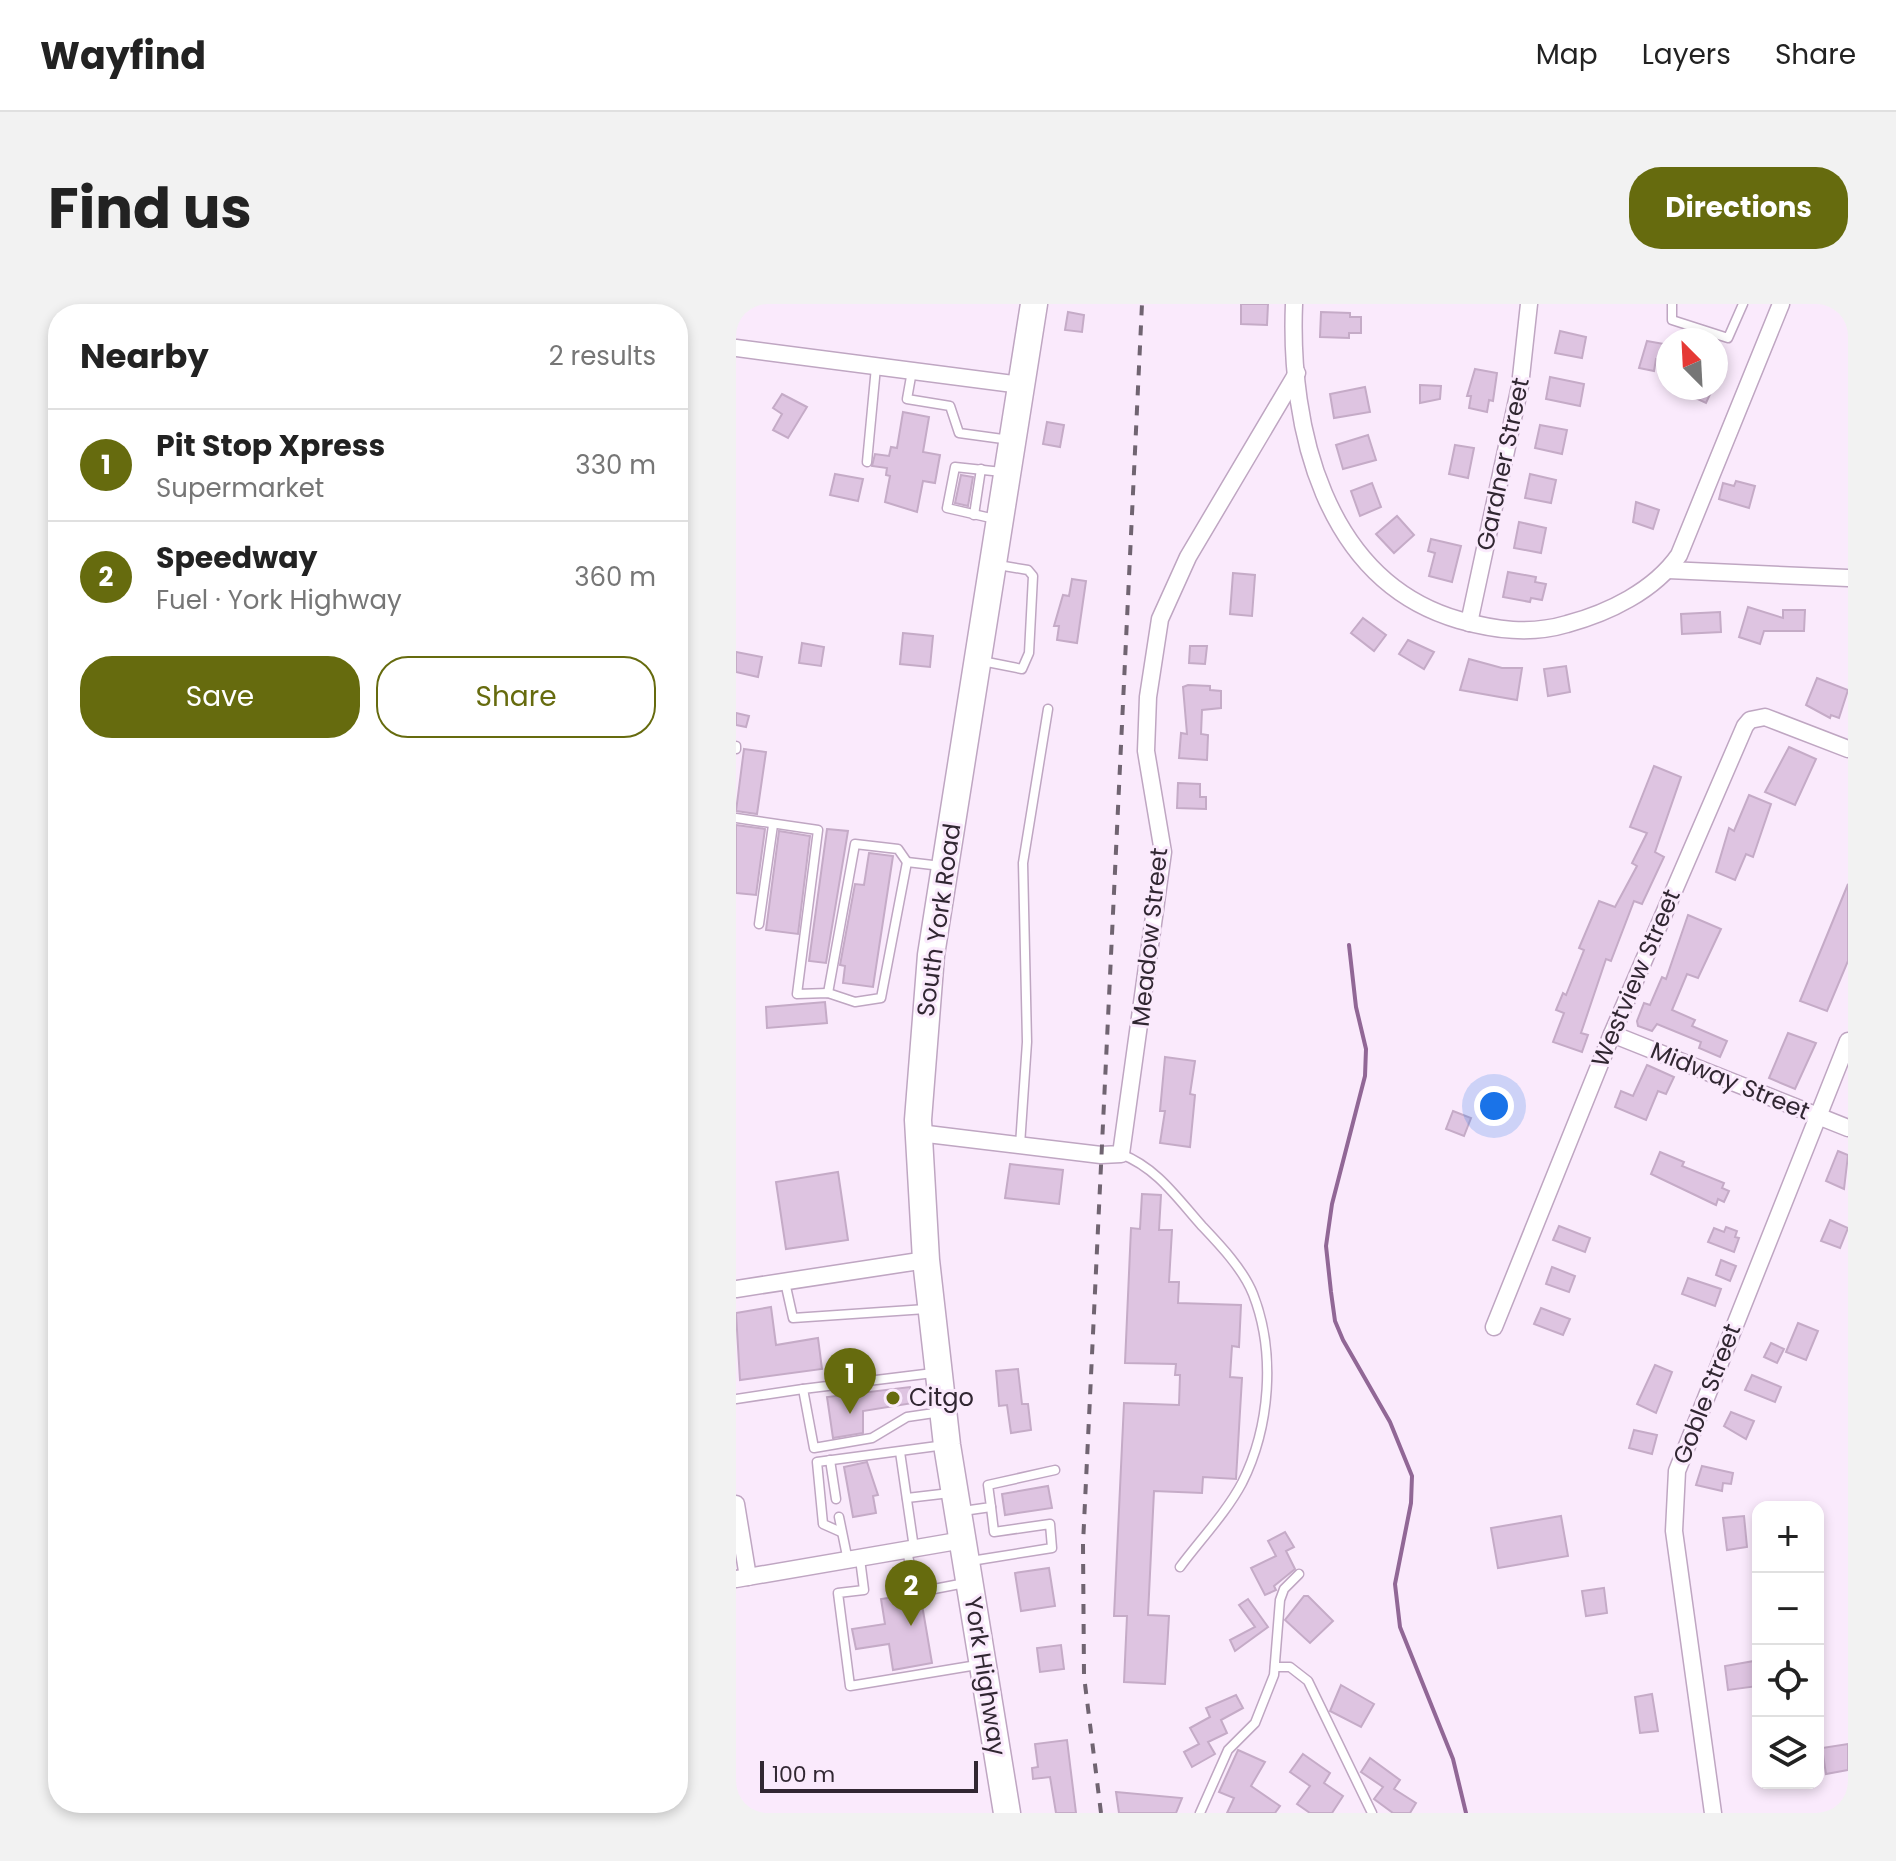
<!DOCTYPE html>
<html lang="en">
<head>
<meta charset="utf-8">
<style>
  body { margin:0; font-family:Poppins,sans-serif; background:#f2f2f2; color:#222 }
  .controls { position:absolute; right:24px; bottom:24px; display:grid; overflow:hidden; border-radius:16px; box-shadow:0 4px 12px #0003 }
  .controls button { width:72px; height:72px; display:grid; place-items:center; padding:0; border:0; border-bottom:2px solid #e0e0e0; background:#fff; color:#222; font:40px sans-serif }
  .compass { position:absolute; left:920px; top:24px; width:72px; height:72px; border-radius:50%; background:#fff; box-shadow:0 4px 12px #0003; rotate:336deg }
  .scale { position:absolute; left:24px; bottom:20px; width:218px; box-sizing:border-box; padding-left:8px; border:4px solid #312732; border-top:0; font-size:22px; line-height:28px; white-space:nowrap; color:#312732; -webkit-text-stroke:6px #faeafc; paint-order:stroke }
  .you { position:absolute; left:758px; top:802px; width:28px; height:28px; margin:-20px; border:6px solid #fff; border-radius:50%; background:#1a73e8; box-shadow:0 0 0 12px #1a73e833 }
  .badge { display:grid; place-items:center; width:52px; height:52px; border-radius:50%; background:#666b0e; color:#fff; font-size:26px; font-weight:700 }
  .pin { position:absolute; translate:-50% -66px; filter:drop-shadow(0 2px 4px #0008) }
  .pin::after { content:''; position:absolute; top:42px; width:28px; height:24px; background:inherit; clip-path:polygon(0 0,100% 0,50% 100%) }
  .list { margin:0; padding:0; list-style:none }
  h2 { display:flex; justify-content:space-between; align-items:center; height:104px; margin:0; padding:0 32px; font-size:34px }
  h2 small { font-size:26px; font-weight:400; color:#767676 }
  .list li { display:grid; grid-template-columns:52px 1fr auto; gap:24px; align-items:center; box-sizing:border-box; height:112px; padding:0 32px; border-top:2px solid #e0e0e0 }
  .list b { display:block; font-size:30px; white-space:nowrap }
  .list p { margin:0; font-size:26px; white-space:nowrap; color:#767676 }
  .list em { font-size:26px; font-style:normal; color:#767676 }
  .actions { display:flex; gap:16px; padding:24px 32px }
  .actions a { flex:1; padding:18px 0; border:2px solid #666b0e; border-radius:32px; text-align:center; font-size:28px; color:#666b0e }
  .actions .main { background:#666b0e; color:#fff }
  .icon { flex:none; width:44px; height:44px; fill:none; stroke:currentColor; stroke-width:2; stroke-linecap:round; stroke-linejoin:round }
  .map { position:relative; flex:none; width:1112px; height:1509px; overflow:hidden; border-radius:32px }
  header { display:flex; align-items:center; gap:48px; box-sizing:border-box; height:112px; padding:0 40px; background:#fff; border-bottom:2px solid #e0e0e0 }
  header strong { font-size:38px }
  nav { display:flex; gap:44px; margin-inline-start:auto; font-size:28px }
  .intro { display:flex; align-items:center; justify-content:space-between; box-sizing:border-box; height:192px; padding:0 48px }
  h1 { margin:0; font-size:56px }
  .button { padding:20px 36px; border-radius:32px; background:#666b0e; color:#fff; font-size:28px; font-weight:700 }
  main { display:flex; gap:48px; padding:0 48px }
  aside { flex:1; background:#fff; border-radius:32px; box-shadow:0 4px 12px #0003 }
  .map>svg:first-child { display:block }
  .lines { fill:none; stroke-linecap:round; stroke-linejoin:round }
  .stream { stroke:#916796; stroke-width:4 }
  .building { fill:#dec4e1; stroke:#c5abc7; stroke-width:2 }
  .service-casing { stroke:#bfa6c2; stroke-width:11 }
  .minor-casing { stroke:#bfa6c2; stroke-width:19 }
  .primary-casing { stroke:#bfa6c2; stroke-width:29 }
  .service { stroke:#fff; stroke-width:8 }
  .minor { stroke:#fff; stroke-width:16 }
  .primary { stroke:#fff; stroke-width:26 }
  .rail { stroke:#706471; stroke-width:4; stroke-dasharray:10 10; stroke-linecap:butt }
  .poi-dot { fill:#666b0e; stroke:#faeafc; stroke-width:3 }
  .labels { text-anchor:middle; stroke-width:6; stroke-linejoin:round; paint-order:stroke }
  .street-label { font-size:24px; fill:#312732; stroke:#faeafc }
  .poi-label { font-size:24px; fill:#312732; stroke:#faeafc; text-anchor:start }
</style>
</head>
<body>
<header>
<strong>Wayfind</strong>
<nav><a>Map</a><a>Layers</a><a>Share</a></nav>
</header>
<div class="intro"><h1>Find us</h1><a class="button">Directions</a></div>
<main>
<aside>
<h2>Nearby<small>2 results</small></h2>
<ul class="list">
<li><span class="badge">1</span><div><b>Pit Stop Xpress</b><p>Supermarket</p></div><em>330 m</em></li>
<li><span class="badge">2</span><div><b>Speedway</b><p>Fuel · York Highway</p></div><em>360 m</em></li>
</ul>
<div class="actions"><a class="main">Save</a><a>Share</a></div>
</aside>
<div class="map">
<svg width="1112" height="1509" viewBox="0 0 1112 1509">
  <rect width="100%" height="100%" fill="#faeafc"/>
  <g class="lines">
    <path class="stream" d="M613 641 620 703 630 745 629 772 596 900 590 942 595 988 599 1017 607 1036 654 1118 676 1172 675 1199 659 1280 664 1323 717 1455 730 1509"/>
  </g>
  <g class="building">
    <path d="M505 0H532L531 21 505 20Z"/>
    <path d="M332 8 348 11 346 28 329 26Z"/>
    <path d="M585 8 614 9V13H625V29H613V34L584 33Z"/>
    <path d="M824 27 850 33 846 54 819 49Z"/>
    <path d="M911 37 928 40 927 44 931 45 928 57 920 55 918 67 903 64Z"/>
    <path d="M739 65 761 69 757 97 753 96 751 108 733 104 735 92H731Z"/>
    <path d="M814 73 848 80 844 102 810 95Z"/>
    <path d="M684 81 705 82 704 95 684 99Z"/>
    <path d="M629 83 634 108 598 114 594 90Z"/>
    <path d="M938 84H977L970 99Z"/>
    <path d="M46 90 71 103 52 134 37 126 46 110 37 104Z"/>
    <path d="M167 108 193 113 187 148 204 151 199 179 187 177 181 208 149 198 154 172 150 171 151 164 136 162 139 150 153 152 155 143 161 144Z"/>
    <path d="M311 118 328 121 324 143 307 140Z"/>
    <path d="M804 121 831 126 826 150 799 144Z"/>
    <path d="M632 131 640 156 607 165 600 141Z"/>
    <path d="M719 141 738 144 732 174 713 170Z"/>
    <path d="M99 170 127 175 122 197 94 191Z"/>
    <path d="M794 170 820 176 815 199 789 194Z"/>
    <path d="M225 171 237 173 232 202 219 199Z"/>
    <path d="M1000 177 1019 182 1013 204 983 195 987 179 998 182Z"/>
    <path d="M636 179 645 203 624 212 615 187Z"/>
    <path d="M900 198 923 206 917 225 897 218Z"/>
    <path d="M661 212 678 231 658 249 640 230Z"/>
    <path d="M783 218 810 224 805 249 778 244Z"/>
    <path d="M695 235 725 242 716 278 693 272 699 249 692 247Z"/>
    <path d="M772 268 800 273 799 278 810 280 806 296 795 294 794 298 767 293Z"/>
    <path d="M497 269 519 271 516 312 494 310Z"/>
    <path d="M336 275 350 277 341 339 321 336 323 322H318L327 291 333 292Z"/>
    <path d="M1012 303 1047 314V306H1069L1068 327H1028L1024 340 1003 333Z"/>
    <path d="M984 308 985 328 946 330 945 310Z"/>
    <path d="M627 314 650 331 638 347 615 329Z"/>
    <path d="M167 329 197 332 194 363 164 360Z"/>
    <path d="M672 336 698 348 688 365 663 350Z"/>
    <path d="M66 339 88 343 85 362 63 359Z"/>
    <path d="M454 342H471L469 360 453 359Z"/>
    <path d="M0 348 26 353 22 373 0 368Z"/>
    <path d="M733 355 766 364H786L781 396 724 386Z"/>
    <path d="M830 362 834 388 812 392 808 365Z"/>
    <path d="M1081 374 1112 386 1103 414 1095 411 1094 414 1070 401Z"/>
    <path d="M452 381 474 382V386L485 387V404L466 406 465 430 472 431 471 456 443 454 445 429 451 430 447 383Z"/>
    <path d="M0 409 13 412 10 423 0 421Z"/>
    <path d="M1053 443 1080 455 1059 501 1029 488Z"/>
    <path d="M8 445 30 448 21 510 0 507Z"/>
    <path d="M918 462 945 473 919 548 928 553 906 600 898 597 875 657 870 655 845 729 852 731 846 748 817 738 828 709 820 706 827 689 830 691 848 646 843 644 863 597 879 603 901 562 896 559 911 529 894 523Z"/>
    <path d="M442 479 464 480V493H470V505L441 504Z"/>
    <path d="M1013 491 1035 500 1017 553 1010 550 999 576 980 568 993 524 998 527Z"/>
    <path d="M0 521 29 525 20 591 0 589Z"/>
    <path d="M91 525 112 527 90 659 73 657Z"/>
    <path d="M43 527 74 532 62 630 30 626Z"/>
    <path d="M133 549 157 552 137 683 107 679 109 662 104 661 119 580 128 581Z"/>
    <path d="M1112 580V657L1091 707 1064 697Z"/>
    <path d="M952 611 985 625 962 674 951 670 936 706 959 716 956 722 991 737 984 753 963 744 965 738 921 720 916 727 902 722 901 717 908 699 914 701 926 673 930 675Z"/>
    <path d="M89 698 91 719 31 724 30 703Z"/>
    <path d="M1052 729 1080 739 1059 785 1033 774Z"/>
    <path d="M429 753 459 757 454 790 459 791 454 843 424 839 429 807H424Z"/>
    <path d="M911 761 938 773 930 790 922 787 910 816 879 803 885 787 897 792Z"/>
    <path d="M717 807 735 814 728 832 710 825Z"/>
    <path d="M1102 847 1112 851 1108 885 1090 877Z"/>
    <path d="M924 848 948 858 946 862 988 879 986 884 993 887 988 898 982 895 980 901 915 870Z"/>
    <path d="M274 860 327 866 323 900 269 894Z"/>
    <path d="M102 868 112 936 50 945 40 878Z"/>
    <path d="M406 890 425 891 423 926H436L433 978H443L442 999 505 1001 503 1043 496 1042 494 1073 506 1074 500 1175 467 1173 466 1189 418 1187 412 1311 433 1312 429 1380 388 1378 391 1312H378L388 1099 443 1101 444 1071H439L440 1060 389 1059 395 924 404 925Z"/>
    <path d="M1094 916 1112 924 1104 944 1085 937Z"/>
    <path d="M823 922 854 934 849 948 817 936Z"/>
    <path d="M990 923 1001 927 999 933 1003 934 998 948 972 938 978 924 988 928Z"/>
    <path d="M985 956 1000 962 994 977 980 971Z"/>
    <path d="M816 963 839 972 833 988 810 980Z"/>
    <path d="M952 974 985 985 979 1002 946 990Z"/>
    <path d="M35 1003 40 1041 82 1034 86 1065 4 1076 0 1009Z"/>
    <path d="M805 1004 834 1015 827 1031 798 1020Z"/>
    <path d="M1062 1019 1082 1027 1070 1056 1050 1048Z"/>
    <path d="M1035 1039 1048 1045 1041 1059 1028 1053Z"/>
    <path d="M919 1061 936 1068 920 1109 901 1100Z"/>
    <path d="M282 1065 286 1100H292L295 1126 275 1129 271 1101 263 1102 260 1067Z"/>
    <path d="M1016 1071 1045 1083 1039 1098 1009 1086Z"/>
    <path d="M174 1083 177 1099 127 1107V1129L97 1134 91 1093Z"/>
    <path d="M995 1108 1018 1117 1010 1135 988 1122Z"/>
    <path d="M898 1126 921 1131 916 1150 893 1144Z"/>
    <path d="M131 1158 142 1191 137 1192 140 1209 117 1213 108 1163Z"/>
    <path d="M966 1162 997 1169 995 1180 987 1179 986 1187 960 1181Z"/>
    <path d="M312 1182 316 1204 269 1211 266 1190Z"/>
    <path d="M825 1212 832 1252 762 1264 755 1224Z"/>
    <path d="M1008 1212 1011 1243 991 1246 987 1214Z"/>
    <path d="M549 1228 558 1243 550 1247 559 1265 538 1282 540 1286 529 1291 515 1264 540 1252 532 1237Z"/>
    <path d="M313 1264 319 1302 285 1307 279 1269Z"/>
    <path d="M868 1284 871 1309 850 1312 846 1287Z"/>
    <path d="M184 1289 196 1359 157 1366 153 1340 120 1345 116 1325 149 1320 145 1295Z"/>
    <path d="M568 1292H572L597 1317 574 1339 549 1316Z"/>
    <path d="M512 1295 532 1323 499 1347 494 1336 519 1323 503 1301Z"/>
    <path d="M325 1341 328 1365 304 1368 301 1344Z"/>
    <path d="M1018 1357 1022 1382 992 1386 989 1362Z"/>
    <path d="M605 1381 638 1400 625 1423 594 1407Z"/>
    <path d="M916 1390 922 1427 904 1429 899 1393Z"/>
    <path d="M500 1391 507 1404 485 1416 491 1429 472 1438 479 1450 456 1463 448 1448 463 1440 454 1424 474 1413 470 1404Z"/>
    <path d="M331 1436 340 1509H320L314 1473 297 1475 296 1464 302 1463 299 1440Z"/>
    <path d="M1112 1440V1466L1090 1470 1086 1444Z"/>
    <path d="M502 1446 529 1458 515 1482 544 1502 539 1509H491L498 1494 483 1488Z"/>
    <path d="M567 1450 594 1469 588 1479 607 1492 596 1509H574L561 1500 574 1482 554 1468Z"/>
    <path d="M634 1454 664 1476 658 1485 680 1499 674 1509H657L638 1495 647 1483 625 1468Z"/>
    <path d="M380 1488 446 1494 440 1509H383Z"/>
  </g>
  <g class="lines">
    <defs>
      <g id="service">
        <path d="M936 0V16L992 34 1007 0"/>
        <path d="M176 67 171 95 214 102 223 129 274 136"/>
        <path d="M131 158 140 63"/>
        <path d="M238 211 245 165"/>
        <path d="M259 215 211 204 219 163 266 168"/>
        <path d="M246 357 286 365 293 349 297 272 292 266 262 261"/>
        <path d="M0 445V442"/>
        <path d="M0 514 82 526 61 690 92 689 119 698 145 694 171 558 205 562"/>
        <path d="M23 620 37 521"/>
        <path d="M92 689 119 540 162 545 171 558"/>
        <path d="M284 841 291 738 287 559 312 405"/>
        <path d="M385 850C421 864 441 894 466 922 484 941 507 965 517 990 540 1049 534 1123 506 1179 490 1209 464 1236 444 1263"/>
        <path d="M49 978 57 1014 190 1005"/>
        <path d="M197 1069 67 1085 78 1144 136 1134 171 1113 205 1108"/>
        <path d="M0 1095 67 1085"/>
        <path d="M164 1148 178 1244"/>
        <path d="M94 1156 100 1195"/>
        <path d="M171 1194 214 1189"/>
        <path d="M227 1207 255 1203 252 1181 319 1166"/>
        <path d="M103 1213 112 1257"/>
        <path d="M105 1228 87 1220 81 1158 209 1141"/>
        <path d="M171 1246 177 1277 198 1285 229 1279"/>
        <path d="M124 1255 128 1286 102 1289 114 1382 241 1361"/>
        <path d="M235 1257 316 1244 314 1220 258 1228 255 1203"/>
        <path d="M539 1363H554L572 1377 636 1509"/>
        <path d="M464 1509 492 1446 519 1419 538 1371 544 1296 548 1285 563 1270"/>
      </g>
      <g id="minor">
        <path d="M558 0C553 123 588 277 723 316 759 326 794 331 831 320 872 309 918 287 943 251L1045 0"/>
        <path d="M0 44 285 81"/>
        <path d="M932 266 1112 274"/>
        <path d="M733 319 784 82 793 0"/>
        <path d="M876 730 1112 824"/>
        <path d="M183 829 365 851 385 850 427 548 410 447 412 393 424 315 452 253 561 69"/>
        <path d="M0 985 190 956"/>
        <path d="M758 1023 876 730 1009 422 1014 416 1029 413 1112 445"/>
        <path d="M0 1200 12 1273"/>
        <path d="M0 1275 227 1236"/>
        <path d="M977 1509 938 1227 941 1167 1112 737"/>
      </g>
      <path id="primary" d="M271 1509 211 1141 190 956 182 816 195 651 298 0"/>
    </defs>
    <use href="#service" class="service-casing"/>
    <use href="#minor" class="minor-casing"/>
    <use href="#primary" class="primary-casing"/>
    <use href="#service" class="service"/>
    <use href="#minor" class="minor"/>
    <use href="#primary" class="primary"/>
    <path class="rail" d="M365 1509 348 1372 347 1240 406 0"/>
  </g>
  <circle class="poi-dot" cx="157" cy="1094" r="8"/>
  <g class="labels">
    <g class="street-label">
      <text transform="translate(767 160) rotate(-78)" y="8">Gardner Street</text>
      <text transform="translate(203 616) rotate(-82)" y="8">South York Road</text>
      <text transform="translate(414 633) rotate(-84)" y="8">Meadow Street</text>
      <text transform="translate(900 674) rotate(-67)" y="8">Westview Street</text>
      <text transform="translate(994 777) rotate(22)" y="8">Midway Street</text>
      <text transform="translate(971 1090) rotate(-69)" y="8">Goble Street</text>
      <text transform="translate(249 1372) rotate(81)" y="8">York Highway</text>
    </g>
    <g class="poi-label">
      <text x="173" y="1102">Citgo</text>
    </g>
  </g>
</svg>
<div class="controls">
<button>+</button>
<button>−</button>
<button><svg class="icon" aria-label="locate" viewBox="0 0 24 24"><circle cx="12" cy="12" r="6"/><path d="M12 2v4M12 18v4M2 12h4M18 12h4"/></svg></button>
<button><svg class="icon" aria-label="layers" viewBox="0 0 24 24"><path d="M12 4l9 5-9 5-9-5zM3 14l9 5 9-5"/></svg></button>
</div>
<svg class="compass" viewBox="-18 -18 36 36"><path d="M0-13l5 13h-10z" fill="#e53935"/><path d="M0 13l5-13h-10z" fill="#767676"/></svg>
<div class="scale">100 m</div>
<div class="you"></div>
<div class="pin badge" style="left:114px;top:1110px">1</div>
<div class="pin badge" style="left:175px;top:1322px">2</div>
</div>
</main>
</body>
</html>
